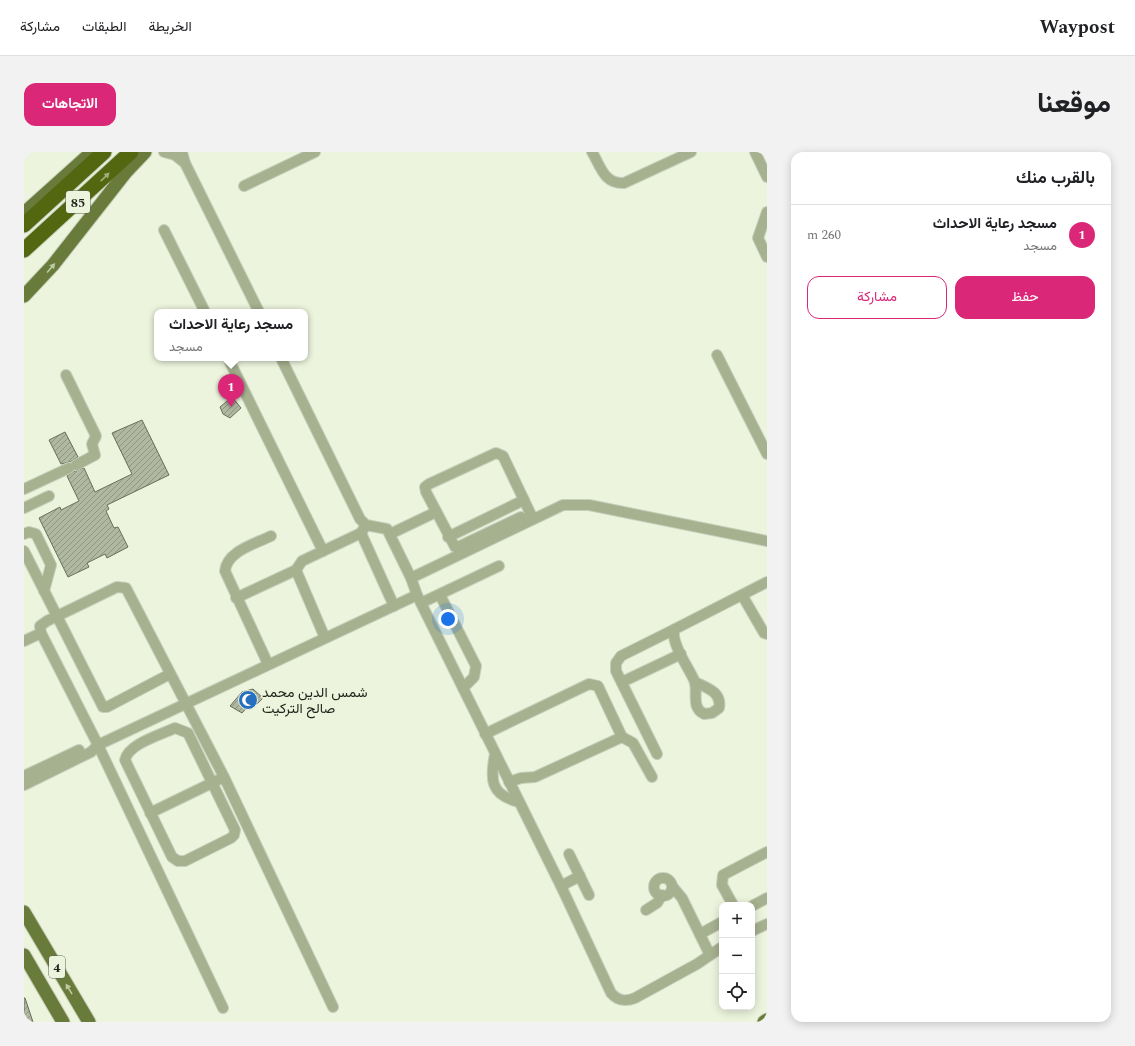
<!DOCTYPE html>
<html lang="ar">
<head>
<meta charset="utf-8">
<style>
  body { margin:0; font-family:Spectral,Vazirmatn,serif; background:#f2f2f2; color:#202124; direction:rtl }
  .controls { position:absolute; right:12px; bottom:12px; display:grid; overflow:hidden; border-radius:8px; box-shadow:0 2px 10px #0003 }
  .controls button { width:36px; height:36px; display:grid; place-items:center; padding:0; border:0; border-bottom:1px solid #e0e0e0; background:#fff; color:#202124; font:20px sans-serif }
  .you { position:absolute; left:424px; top:467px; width:14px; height:14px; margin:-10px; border:3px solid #fff; border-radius:50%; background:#1a73e8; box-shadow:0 0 0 6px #1a73e833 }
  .badge { display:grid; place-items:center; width:26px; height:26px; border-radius:50%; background:#db2777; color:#fff; font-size:13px; font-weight:700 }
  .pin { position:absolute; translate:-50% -33px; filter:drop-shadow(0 1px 2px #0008) }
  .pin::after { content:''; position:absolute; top:21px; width:14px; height:12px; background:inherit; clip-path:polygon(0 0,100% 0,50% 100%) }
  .popup { position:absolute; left:130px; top:157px; width:154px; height:52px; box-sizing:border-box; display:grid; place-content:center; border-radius:8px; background:#fff; filter:drop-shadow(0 1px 3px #0005); font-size:13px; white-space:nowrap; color:#757577 }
  .popup b { font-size:15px; color:#202124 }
  .popup::after { content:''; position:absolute; left:50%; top:100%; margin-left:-8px; border:8px solid transparent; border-top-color:#fff }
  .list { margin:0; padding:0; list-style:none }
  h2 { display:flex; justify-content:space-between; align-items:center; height:52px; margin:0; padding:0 16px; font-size:17px }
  h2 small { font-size:13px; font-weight:400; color:#757577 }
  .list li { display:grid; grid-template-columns:26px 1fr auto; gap:12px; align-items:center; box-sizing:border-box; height:60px; padding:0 16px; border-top:1px solid #e0e0e0 }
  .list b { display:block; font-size:15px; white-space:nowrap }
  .list p { margin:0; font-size:13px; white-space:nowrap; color:#757577 }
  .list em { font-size:13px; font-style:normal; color:#757577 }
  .actions { display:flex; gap:8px; padding:12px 16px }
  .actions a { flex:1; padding:9px 0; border:1px solid #db2777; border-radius:12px; text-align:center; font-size:14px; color:#db2777 }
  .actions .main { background:#db2777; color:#fff }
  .icon { flex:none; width:22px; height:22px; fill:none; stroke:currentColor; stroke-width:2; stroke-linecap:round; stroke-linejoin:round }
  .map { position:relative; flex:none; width:743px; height:870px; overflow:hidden; direction:ltr; border-radius:12px }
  header { display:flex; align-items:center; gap:24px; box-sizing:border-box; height:56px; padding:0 20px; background:#fff; border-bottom:1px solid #e0e0e0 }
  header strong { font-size:19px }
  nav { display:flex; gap:22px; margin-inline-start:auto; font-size:14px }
  .intro { display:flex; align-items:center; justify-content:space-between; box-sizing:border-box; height:96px; padding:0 24px }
  h1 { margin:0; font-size:28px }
  .button { padding:10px 18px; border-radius:12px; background:#db2777; color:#fff; font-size:14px; font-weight:700 }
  main { display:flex; gap:24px; padding:0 24px }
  aside { flex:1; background:#fff; border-radius:12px; box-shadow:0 2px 10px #0003 }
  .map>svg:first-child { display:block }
  .building { fill:url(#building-hatch); stroke:#686e5a }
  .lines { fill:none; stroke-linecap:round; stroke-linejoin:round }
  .minor-casing { stroke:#c7ceba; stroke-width:12 }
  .major-casing { stroke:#c7ceba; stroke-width:15 }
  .highway-casing { stroke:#c7ceba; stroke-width:17 }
  .minor { stroke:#a6b18f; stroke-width:10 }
  .major { stroke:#687b3a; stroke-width:13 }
  .highway { stroke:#536711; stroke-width:15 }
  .oneway { fill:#a0ae77 }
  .oneway2 { fill:#becaa4 }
  .labels { text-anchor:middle; stroke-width:3.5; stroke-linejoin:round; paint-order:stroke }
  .shield { fill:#ecf4dd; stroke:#5c6154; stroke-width:1 }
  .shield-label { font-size:13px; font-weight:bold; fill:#1f221a }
  .poi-label { font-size:14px; fill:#1f221a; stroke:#ecf4dd; text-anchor:start }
</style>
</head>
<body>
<header>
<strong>Waypost</strong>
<nav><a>الخريطة</a><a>الطبقات</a><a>مشاركة</a></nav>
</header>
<div class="intro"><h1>موقعنا</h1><a class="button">الاتجاهات</a></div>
<main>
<aside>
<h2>بالقرب منك<small></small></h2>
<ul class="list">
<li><span class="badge">1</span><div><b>مسجد رعاية الاحداث</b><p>مسجد</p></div><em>260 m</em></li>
</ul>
<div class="actions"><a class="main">حفظ</a><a>مشاركة</a></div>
</aside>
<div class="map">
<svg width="743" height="870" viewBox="0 0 743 870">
  <defs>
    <pattern id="building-hatch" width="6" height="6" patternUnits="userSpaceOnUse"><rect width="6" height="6" fill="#b0b8a2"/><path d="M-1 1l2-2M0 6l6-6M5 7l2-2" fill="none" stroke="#8f9583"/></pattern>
  </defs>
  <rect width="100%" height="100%" fill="#ecf4dd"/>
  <g class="building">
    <path d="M208 245 217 256 206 266 199 262 196 255Z"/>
    <path d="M118 268 145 323 83 353 85 357 82 359 90 376 94 375 104 395 83 406 81 402 63 411 65 415 44 425 15 366 36 355 37 358 55 349 43 324 51 319 60 316 71 340 108 322 88 281Z"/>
    <path d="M41 280 54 305 46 310 37 312 25 288Z"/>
    <path d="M229 537 239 546 233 552 231 551 229 553 227 551 218 561 206 554 218 540Z"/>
    <path d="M0 846H1L9 870H0Z"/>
  </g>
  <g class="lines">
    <defs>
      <g id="minor">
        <path d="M140 0 151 3 161 11"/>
        <path d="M158 0 161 11 235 160"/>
        <path d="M568 0C577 15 580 32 600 31L667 0"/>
        <path d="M731 0 743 25"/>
        <path d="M220 34 291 0"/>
        <path d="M743 60 734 86 743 105"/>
        <path d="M140 78 181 160"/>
        <path d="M693 203 743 302"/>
        <path d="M204 206 299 399"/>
        <path d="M257 206 336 367 342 373 363 377 387 426 393 443 537 734 587 841C594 849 601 850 611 846L673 812 698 795"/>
        <path d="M42 223 72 284 68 292 71 303 52 313"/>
        <path d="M0 337 45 316"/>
        <path d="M0 356 25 344"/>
        <path d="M497 365 434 395H431L402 340 401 335 405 332 472 301 479 304 509 367"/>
        <path d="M337 381 370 454"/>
        <path d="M0 382 5 380 12 382 27 413 20 439"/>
        <path d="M366 382 412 360"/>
        <path d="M424 385 500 348"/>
        <path d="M0 399 79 555H83L146 522"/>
        <path d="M272 418 301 486"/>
        <path d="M387 426 539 353H565L743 389"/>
        <path d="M416 443 452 514 450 525 439 536"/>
        <path d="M718 443 740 481 743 482"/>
        <path d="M212 446 272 418 278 409 337 381 342 373"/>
        <path d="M397 451 475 414"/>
        <path d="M0 489 17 481"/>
        <path d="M244 512 201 419C203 399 231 392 247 384"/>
        <path d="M598 530 657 502"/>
        <path d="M671 530C683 536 698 540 695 556L688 561 680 562C666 555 675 539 670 528 665 516 645 489 651 477L743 430"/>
        <path d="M151 576 164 581 211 678 210 683 207 686 161 709H154L148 705 101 608C104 592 136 583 151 576Z"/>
        <path d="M461 582 565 532 574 534 598 585 511 625 497 626 485 630"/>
        <path d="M598 585 609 591 628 625"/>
        <path d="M471 602C466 627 466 643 495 650"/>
        <path d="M633 602 592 519V511L597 504 651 477"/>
        <path d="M0 624 55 598"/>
        <path d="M0 633 67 600 74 593 393 443"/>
        <path d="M126 661 194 628"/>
        <path d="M545 702 565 743"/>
        <circle cx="639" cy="735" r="9"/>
        <path d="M537 734 556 724"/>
        <path d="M648 734 658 746 686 803"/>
        <path d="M709 753 698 733 699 723 743 700"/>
        <path d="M728 754 743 746"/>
        <path d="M622 758 633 751 638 743"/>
        <path d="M728 779 743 772"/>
        <path d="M676 782 698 770"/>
        <path d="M199 856 74 593 17 481 16 474 23 469 93 435 102 436 200 625 309 855"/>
      </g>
      <g id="major">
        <path d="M0 61 68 0"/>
        <path d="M0 144 29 113 102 20 121 0"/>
        <path d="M0 760 65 870"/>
        <path d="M0 803 39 870"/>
        <path d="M740 870 743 868"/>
      </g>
      <g id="highway">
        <path d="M0 73 80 0"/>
        <path d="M0 98 107 0"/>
      </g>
    </defs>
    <use href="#minor" class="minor-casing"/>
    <use href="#major" class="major-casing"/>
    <use href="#highway" class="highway-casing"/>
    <use href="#minor" class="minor"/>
    <use href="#major" class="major"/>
    <use href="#highway" class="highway"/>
  </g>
  <defs><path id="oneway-solid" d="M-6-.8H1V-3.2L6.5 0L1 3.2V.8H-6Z"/></defs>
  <use class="oneway" href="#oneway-solid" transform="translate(81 25) rotate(-44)"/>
  <g class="oneway2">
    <use href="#oneway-solid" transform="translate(27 116) rotate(-49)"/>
    <use href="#oneway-solid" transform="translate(45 837) rotate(-121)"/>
  </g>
  <defs>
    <symbol id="mosque-disc" viewBox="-11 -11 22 22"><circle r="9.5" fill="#276fbf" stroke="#ecf4dd"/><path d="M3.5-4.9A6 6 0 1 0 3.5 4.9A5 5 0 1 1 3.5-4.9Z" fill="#fff"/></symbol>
  </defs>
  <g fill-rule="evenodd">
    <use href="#mosque-disc" x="213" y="537" width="22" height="22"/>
  </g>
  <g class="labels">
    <g class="shield">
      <rect x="42" y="39" width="24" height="22" rx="3"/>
      <rect x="25" y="804" width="16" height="22" rx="3"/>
    </g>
    <g class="shield-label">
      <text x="54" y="55">85</text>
      <text x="33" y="820">4</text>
    </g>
    <g class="poi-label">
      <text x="238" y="545">شمس الدين محمد<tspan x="238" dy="16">صالح التركيت</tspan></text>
    </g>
  </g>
</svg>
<div class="controls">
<button>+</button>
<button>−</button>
<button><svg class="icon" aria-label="locate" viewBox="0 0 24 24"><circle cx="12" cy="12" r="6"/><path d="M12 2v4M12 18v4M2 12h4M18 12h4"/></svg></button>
</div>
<div class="you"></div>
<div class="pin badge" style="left:207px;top:255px">1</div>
<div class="popup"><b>مسجد رعاية الاحداث</b>مسجد</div>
</div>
</main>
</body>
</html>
